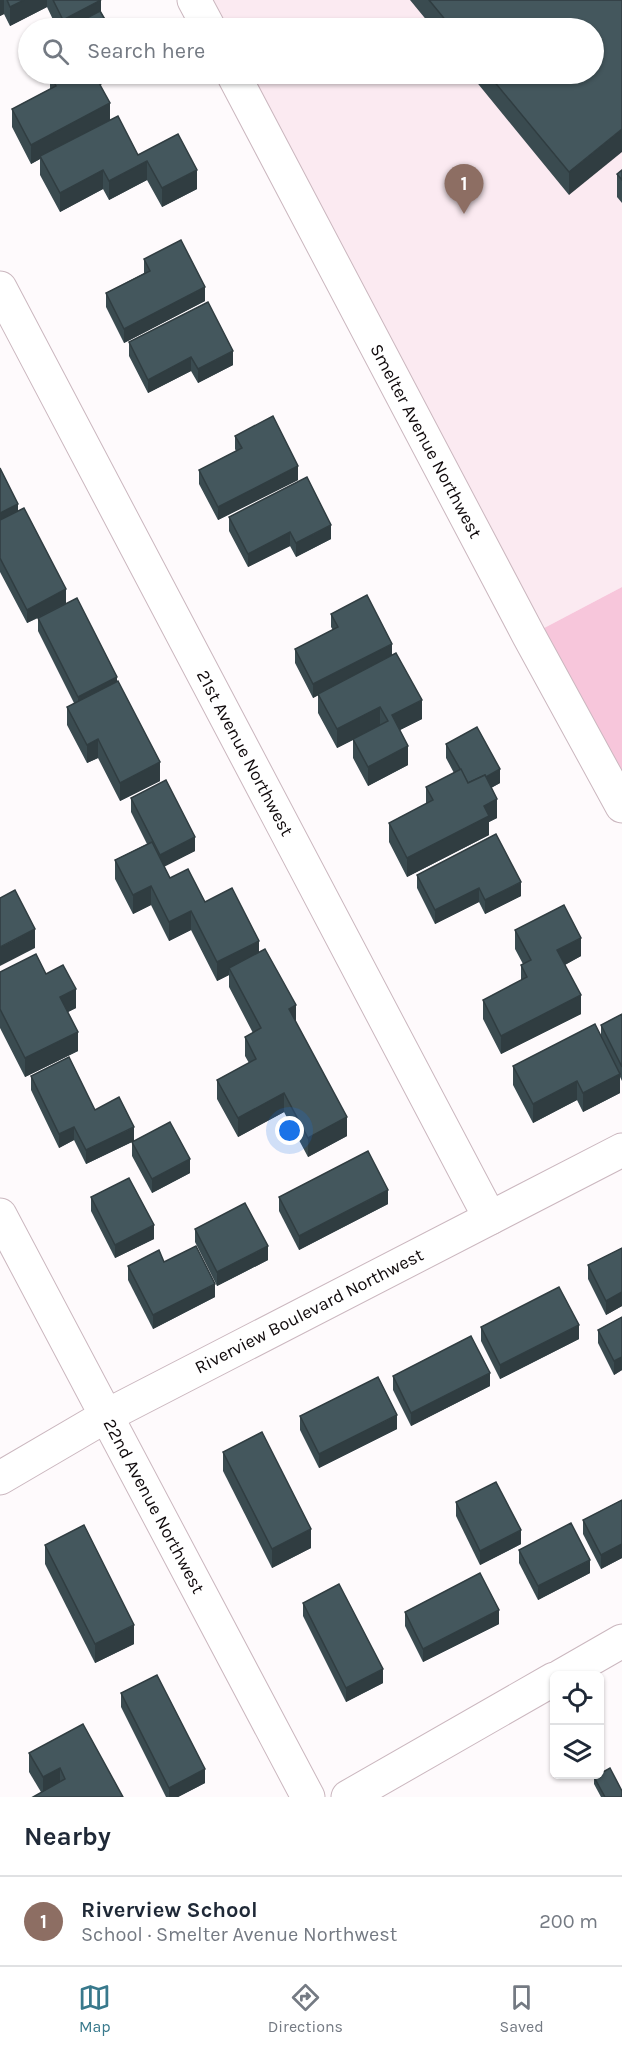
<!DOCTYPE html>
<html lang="en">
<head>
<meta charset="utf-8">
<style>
  body { margin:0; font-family:Karla,sans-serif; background:#f6f6f7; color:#1f2937 }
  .controls { position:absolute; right:18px; bottom:18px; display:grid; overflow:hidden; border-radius:9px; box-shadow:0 2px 4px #0004 }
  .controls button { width:54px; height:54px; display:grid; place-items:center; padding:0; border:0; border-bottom:2px solid #e0e1e3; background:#fff; color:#1f2937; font:30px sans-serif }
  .you { position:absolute; left:290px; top:1131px; width:21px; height:21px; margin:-15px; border:4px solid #fff; border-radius:50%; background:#1a73e8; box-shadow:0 0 0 9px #1a73e833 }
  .badge { display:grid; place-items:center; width:39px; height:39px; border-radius:50%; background:#38798c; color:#fff; font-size:20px; font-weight:700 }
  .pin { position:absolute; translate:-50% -50px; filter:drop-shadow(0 2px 3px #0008) }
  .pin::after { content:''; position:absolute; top:32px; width:21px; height:18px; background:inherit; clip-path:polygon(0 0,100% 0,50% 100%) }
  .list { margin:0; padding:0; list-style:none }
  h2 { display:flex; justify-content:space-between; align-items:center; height:78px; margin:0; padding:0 24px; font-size:26px }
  h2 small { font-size:20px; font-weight:400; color:#747a83 }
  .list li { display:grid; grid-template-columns:39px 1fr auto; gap:18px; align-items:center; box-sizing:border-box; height:90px; padding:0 24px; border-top:2px solid #e0e1e3 }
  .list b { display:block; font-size:22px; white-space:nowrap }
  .list p { margin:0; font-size:20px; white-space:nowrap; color:#747a83 }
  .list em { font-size:20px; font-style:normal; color:#747a83 }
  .icon { flex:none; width:33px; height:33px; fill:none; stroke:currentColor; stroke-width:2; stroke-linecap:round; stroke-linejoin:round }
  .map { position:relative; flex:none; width:622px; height:1797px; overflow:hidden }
  .search { position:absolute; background:#fff; box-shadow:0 2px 4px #0004; left:18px; right:18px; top:18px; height:66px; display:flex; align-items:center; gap:15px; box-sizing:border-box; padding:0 21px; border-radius:33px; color:#747a83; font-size:22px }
  .sheet { height:168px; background:#fff }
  nav { display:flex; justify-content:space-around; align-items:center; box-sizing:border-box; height:84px; border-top:2px solid #e0e1e3; background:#fff; font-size:16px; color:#747a83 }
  nav a { display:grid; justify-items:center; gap:3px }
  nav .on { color:#38798c }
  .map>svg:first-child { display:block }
  .built { fill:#fbeaf1 }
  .green { fill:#f7c6db }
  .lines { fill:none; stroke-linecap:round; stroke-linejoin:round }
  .minor-casing { stroke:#cbb7bf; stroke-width:35 }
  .tertiary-casing { stroke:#cbb7bf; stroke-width:35 }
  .minor { stroke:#fff; stroke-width:33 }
  .tertiary { stroke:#fff; stroke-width:33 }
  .wall { fill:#3a4b50 }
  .shaded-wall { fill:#303d41 }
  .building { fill:#44575d; stroke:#303d41; stroke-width:1.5 }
  .labels { text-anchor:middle; stroke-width:6; stroke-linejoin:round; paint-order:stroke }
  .street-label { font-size:18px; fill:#100a0c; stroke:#fff }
</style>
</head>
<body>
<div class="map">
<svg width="622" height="1797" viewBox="0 0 622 1797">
  <rect width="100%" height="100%" fill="#fefafc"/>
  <path class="built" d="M194 0H622V587L529 636 233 74H594V28H209Z"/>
  <path class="green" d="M622 587V808L529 636Z"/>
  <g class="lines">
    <defs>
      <g id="minor">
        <path d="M0 288 490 1218"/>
        <path d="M0 1215 308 1797"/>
        <path d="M0 1478 106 1416 622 1150"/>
        <path d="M561 1676 622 1641"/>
        <path d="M348 1797 554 1679"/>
      </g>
      <g id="tertiary">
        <path d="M194 0 209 28"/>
        <path d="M233 74 529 636 622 806"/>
      </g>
    </defs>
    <use href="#minor" class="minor-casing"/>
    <use href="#tertiary" class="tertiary-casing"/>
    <use href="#minor" class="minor"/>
    <use href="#tertiary" class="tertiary"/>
  </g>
  <g class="wall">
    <path d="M0 0H101V12L110 28H57L47 7 10 26 4 14 0 16Z"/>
    <path d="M410 0H622L569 195 470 74H594V28H433Z"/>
    <path d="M50 74H122L100 85 110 120 138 155 197 189 162 207 147 180 109 200 103 189 60 212 40 175V159L31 164 12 127V109L50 89Z"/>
    <path d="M622 170V203L617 197V174Z"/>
    <path d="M144 259 205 301 124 343 106 307V293L144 273Z"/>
    <path d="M129 342 233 365 198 383 191 371 148 393 129 356Z"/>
    <path d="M235 436 298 480 218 520 199 484V470L236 451 235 449Z"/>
    <path d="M0 468 18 511 66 603 117 681 160 781 120 801 98 758 87 763 67 725V707L74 703 38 631V618L27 623 0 572Z"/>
    <path d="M229 517 331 539 296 557 290 546 248 567 229 531Z"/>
    <path d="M331 614 392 655 422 719 400 730 408 765 368 786 353 758V740L337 748 318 713V695L313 698 295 663V649L333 630 331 627Z"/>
    <path d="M446 744 500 783 491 788 497 818 489 822V835L407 877 389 842V823L426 804V787L454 773 446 758Z"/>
    <path d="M131 798 195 851 164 866 170 878 205 902 259 952 296 1022 347 1136 308 1157 284 1112 238 1137 217 1099V1080L249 1063 245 1056V1037L253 1033 229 987V975L217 981 191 930 169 941 151 905 133 914 115 879V860L147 844 131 812Z"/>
    <path d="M417 875 521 896 485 914 479 902 435 924 417 888Z"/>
    <path d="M515 930 581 956 565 965 581 1014 501 1054 483 1019V1000L521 981V965L523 964 515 949Z"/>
    <path d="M0 972 46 974 76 1008 68 1012 78 1051 25 1077 0 1028Z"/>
    <path d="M622 1014V1081L620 1077V1093L583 1112 577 1100 533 1123 513 1085V1066L601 1036V1025Z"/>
    <path d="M31 1076 95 1110 134 1141 86 1164 74 1140 59 1148 31 1090Z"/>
    <path d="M132 1142 190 1173 152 1193 132 1156Z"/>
    <path d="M91 1197 154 1239 115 1258 91 1211Z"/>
    <path d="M279 1197 388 1204 299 1250 279 1211Z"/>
    <path d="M195 1229 268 1260 217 1286 195 1242Z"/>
    <path d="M622 1248V1306L606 1315 588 1279V1265Z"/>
    <path d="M164 1262 215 1297 153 1329 128 1280V1266Z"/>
    <path d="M622 1317V1370L614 1375 598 1343V1330Z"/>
    <path d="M481 1327 579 1339 500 1379 481 1341Z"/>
    <path d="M393 1376 490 1386 411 1426 393 1390Z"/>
    <path d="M300 1416 397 1429 319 1468 300 1430Z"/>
    <path d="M223 1452 311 1548 272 1568 223 1471Z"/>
    <path d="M622 1500V1558L601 1569 583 1534V1520Z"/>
    <path d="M456 1502 521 1544 480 1565 456 1516Z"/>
    <path d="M45 1545 134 1644 95 1663 45 1564Z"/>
    <path d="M519 1550 590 1573 538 1600 519 1563Z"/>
    <path d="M303 1603 383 1683 346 1702 303 1616Z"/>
    <path d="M405 1612 499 1624 423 1662 405 1626Z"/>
    <path d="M121 1693 205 1783 178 1797H166L121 1707Z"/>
    <path d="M29 1753 123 1797 41 1792 29 1772Z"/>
    <path d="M594 1777 622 1797H601L594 1784Z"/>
  </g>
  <g class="shaded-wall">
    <path d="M0 0H4V14L0 16Z"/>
    <path d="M24 0H47V7L10 26V7Z"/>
    <path d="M101 0V19L68 28H63V20Z"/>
    <path d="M92 74H122L92 89Z"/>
    <path d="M110 103V122L40 156V159L31 164V145Z"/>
    <path d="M622 129V152L569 195V172Z"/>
    <path d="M147 161V180L109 200V181Z"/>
    <path d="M103 170V189L60 212V193Z"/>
    <path d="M197 170V189L162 207V188Z"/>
    <path d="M205 287V301L124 343V329Z"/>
    <path d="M233 351V365L198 383V369Z"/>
    <path d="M191 357V371L148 393V380Z"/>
    <path d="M298 466V480L218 520V507Z"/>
    <path d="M18 504V518L0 527V513Z"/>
    <path d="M331 525V539L296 557V543Z"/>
    <path d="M290 532V546L248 567V554Z"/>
    <path d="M66 589V603L27 623V610Z"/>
    <path d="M392 644V658L313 698V684Z"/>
    <path d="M117 677V691L78 710V697Z"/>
    <path d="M422 700V719L392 734V715Z"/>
    <path d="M380 707V726L337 748V729Z"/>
    <path d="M98 739V758L87 763V745Z"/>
    <path d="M408 746V765L368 786V767Z"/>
    <path d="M160 762V781L120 801V783Z"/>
    <path d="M500 769V783L469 800V786Z"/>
    <path d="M497 799V818L489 822V835L407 877V858L484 806Z"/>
    <path d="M195 837V851L160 869V855Z"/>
    <path d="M521 882V896L485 914V900Z"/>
    <path d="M151 886V905L133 914V895Z"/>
    <path d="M479 888V902L435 924V910Z"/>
    <path d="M191 911V930L169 941V922Z"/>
    <path d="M35 929V948L0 966V947Z"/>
    <path d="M581 938V956L557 969V950Z"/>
    <path d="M259 941V960L229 968V975L217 981V962Z"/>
    <path d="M76 989V1008L60 1016V997Z"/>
    <path d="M581 995V1014L501 1054V1036Z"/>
    <path d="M296 1005V1024L289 1009Z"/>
    <path d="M78 1032V1051L25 1077V1058Z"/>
    <path d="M620 1074V1093L583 1112V1093Z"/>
    <path d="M577 1081V1100L533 1123V1104Z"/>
    <path d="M284 1093V1112L238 1137V1118Z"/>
    <path d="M347 1117V1136L308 1157V1138Z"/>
    <path d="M74 1127V1140L59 1148V1134Z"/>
    <path d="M134 1127V1141L86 1164V1150Z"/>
    <path d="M190 1159V1173L152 1193V1179Z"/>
    <path d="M388 1190V1204L299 1250V1236Z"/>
    <path d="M154 1225V1239L115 1258V1245Z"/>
    <path d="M268 1246V1260L217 1286V1272Z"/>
    <path d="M215 1284V1297L153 1329V1315Z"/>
    <path d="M622 1292V1306L606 1315V1301Z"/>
    <path d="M579 1325V1339L500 1379V1365Z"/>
    <path d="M622 1357V1370L614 1375V1361Z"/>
    <path d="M490 1373V1386L411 1426V1413Z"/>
    <path d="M397 1415V1429L319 1468V1454Z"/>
    <path d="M311 1529V1548L272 1568V1549Z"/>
    <path d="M521 1530V1544L480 1565V1551Z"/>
    <path d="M622 1544V1558L601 1569V1555Z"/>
    <path d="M590 1560V1573L538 1600V1586Z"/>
    <path d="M499 1610V1624L423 1662V1649Z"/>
    <path d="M134 1625V1644L95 1663V1644Z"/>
    <path d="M383 1669V1683L346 1702V1688Z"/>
    <path d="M60 1768V1787L43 1796V1777Z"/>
    <path d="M205 1769V1783L178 1797H169V1788Z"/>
  </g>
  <g class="building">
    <path d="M7 0H24L10 7Z"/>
    <path d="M53 0H101L63 20Z"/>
    <path d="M429 0H622V129L569 172 488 74H594V28H452Z"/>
    <path d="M100 11 110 28H68Z"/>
    <path d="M50 74H94L110 103 31 145 12 109 56 86Z"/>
    <path d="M118 116 138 155 178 134 197 170 162 188 147 161 109 181 103 170 60 193 40 156Z"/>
    <path d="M622 170V180L617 174Z"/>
    <path d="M181 240 205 287 124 329 106 293 150 271 144 259Z"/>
    <path d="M208 302 233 351 198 369 191 357 148 380 129 342Z"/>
    <path d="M273 416 298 466 218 507 199 470 242 448 235 436Z"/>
    <path d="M0 468 18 504 0 513Z"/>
    <path d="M307 477 331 525 296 543 290 532 248 554 229 517Z"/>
    <path d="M24 508 66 589 27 610 0 558V520Z"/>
    <path d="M367 595 392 644 313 684 295 649 338 627 331 614Z"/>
    <path d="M77 598 117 677 78 697 38 618Z"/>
    <path d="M396 653 422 700 392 715 408 746 368 767 353 739 388 721 380 707 337 729 318 694Z"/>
    <path d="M118 681 160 762 120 783 98 739 87 745 67 707Z"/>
    <path d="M477 727 500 769 486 777 485 775 468 783 446 744Z"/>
    <path d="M461 769 468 783 485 775 497 799 484 806 489 816 407 858 389 823 433 800 426 787Z"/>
    <path d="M166 780 195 837 160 855 131 798Z"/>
    <path d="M496 834 521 882 485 900 479 888 435 910 417 875Z"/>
    <path d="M152 842 170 878 188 869 205 902 232 888 259 941 217 962 191 911 169 922 151 886 133 895 115 860Z"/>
    <path d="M15 890 35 929 0 947V898Z"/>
    <path d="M564 905 581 938 557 950 581 995 501 1036 483 1000 527 977 521 965 531 960 515 930Z"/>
    <path d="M265 949 296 1005 289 1009 347 1117 308 1138 284 1093 238 1118 217 1080 256 1059 245 1037 261 1028 229 968Z"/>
    <path d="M36 954 46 974 63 965 76 989 60 997 78 1032 25 1058 0 1009V972Z"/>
    <path d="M622 1014V1067L601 1025Z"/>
    <path d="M595 1024 620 1074 583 1093 577 1081 533 1104 513 1066Z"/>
    <path d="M69 1057 95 1110 119 1097 134 1127 86 1150 74 1127 59 1134 31 1076Z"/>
    <path d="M170 1122 190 1159 152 1179 132 1142Z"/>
    <path d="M368 1151 388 1190 299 1236 279 1197Z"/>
    <path d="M129 1178 154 1225 115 1245 91 1197Z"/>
    <path d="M245 1203 268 1246 217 1272 195 1229Z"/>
    <path d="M196 1246 215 1284 153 1315 128 1266 159 1250 164 1262Z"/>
    <path d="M622 1248V1292L606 1301 588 1265Z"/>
    <path d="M559 1287 579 1325 500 1365 481 1327Z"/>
    <path d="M622 1317V1357L614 1361 598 1330Z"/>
    <path d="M471 1336 490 1373 411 1413 393 1376Z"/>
    <path d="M378 1377 397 1415 319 1454 300 1416Z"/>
    <path d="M262 1432 311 1529 272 1549 223 1452Z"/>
    <path d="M496 1482 521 1530 480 1551 456 1502Z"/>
    <path d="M622 1500V1544L601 1555 583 1520Z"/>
    <path d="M571 1523 590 1560 538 1586 519 1550Z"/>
    <path d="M84 1525 134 1625 95 1644 45 1545Z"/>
    <path d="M480 1573 499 1610 423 1649 405 1612Z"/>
    <path d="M339 1584 383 1669 346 1688 303 1603Z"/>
    <path d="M157 1675 205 1769 169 1788 121 1693Z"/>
    <path d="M83 1724 123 1797H33L65 1779 60 1768 43 1777 29 1753Z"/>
    <path d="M610 1768 622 1791V1797H605L594 1777Z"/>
  </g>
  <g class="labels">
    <g class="street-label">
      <text transform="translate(426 441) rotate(62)" y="6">Smelter Avenue Northwest</text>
      <text transform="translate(245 753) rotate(62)" y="6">21st Avenue Northwest</text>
      <text transform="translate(309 1311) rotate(-27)" y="6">Riverview Boulevard Northwest</text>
      <text transform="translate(154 1506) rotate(62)" y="6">22nd Avenue Northwest</text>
    </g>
  </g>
</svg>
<div class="controls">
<button><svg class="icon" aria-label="locate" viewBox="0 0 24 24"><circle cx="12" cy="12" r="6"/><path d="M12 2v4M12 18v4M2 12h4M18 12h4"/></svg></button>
<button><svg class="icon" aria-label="layers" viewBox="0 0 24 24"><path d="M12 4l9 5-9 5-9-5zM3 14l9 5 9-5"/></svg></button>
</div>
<div class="you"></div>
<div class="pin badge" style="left:464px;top:214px;background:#8d6e63">1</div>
<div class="search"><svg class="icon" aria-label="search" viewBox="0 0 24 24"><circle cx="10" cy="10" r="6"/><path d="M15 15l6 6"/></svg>Search here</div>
</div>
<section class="sheet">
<h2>Nearby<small></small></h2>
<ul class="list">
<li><span class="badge" style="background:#8d6e63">1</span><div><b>Riverview School</b><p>School · Smelter Avenue Northwest</p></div><em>200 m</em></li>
</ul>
</section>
<nav>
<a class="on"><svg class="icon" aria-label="map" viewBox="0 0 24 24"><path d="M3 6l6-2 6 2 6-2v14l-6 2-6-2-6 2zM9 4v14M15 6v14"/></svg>Map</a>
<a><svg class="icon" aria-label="directions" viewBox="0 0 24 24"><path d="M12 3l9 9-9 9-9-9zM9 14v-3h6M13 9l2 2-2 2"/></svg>Directions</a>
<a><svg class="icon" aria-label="saved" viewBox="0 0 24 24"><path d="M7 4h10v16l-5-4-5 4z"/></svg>Saved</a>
</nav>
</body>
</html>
